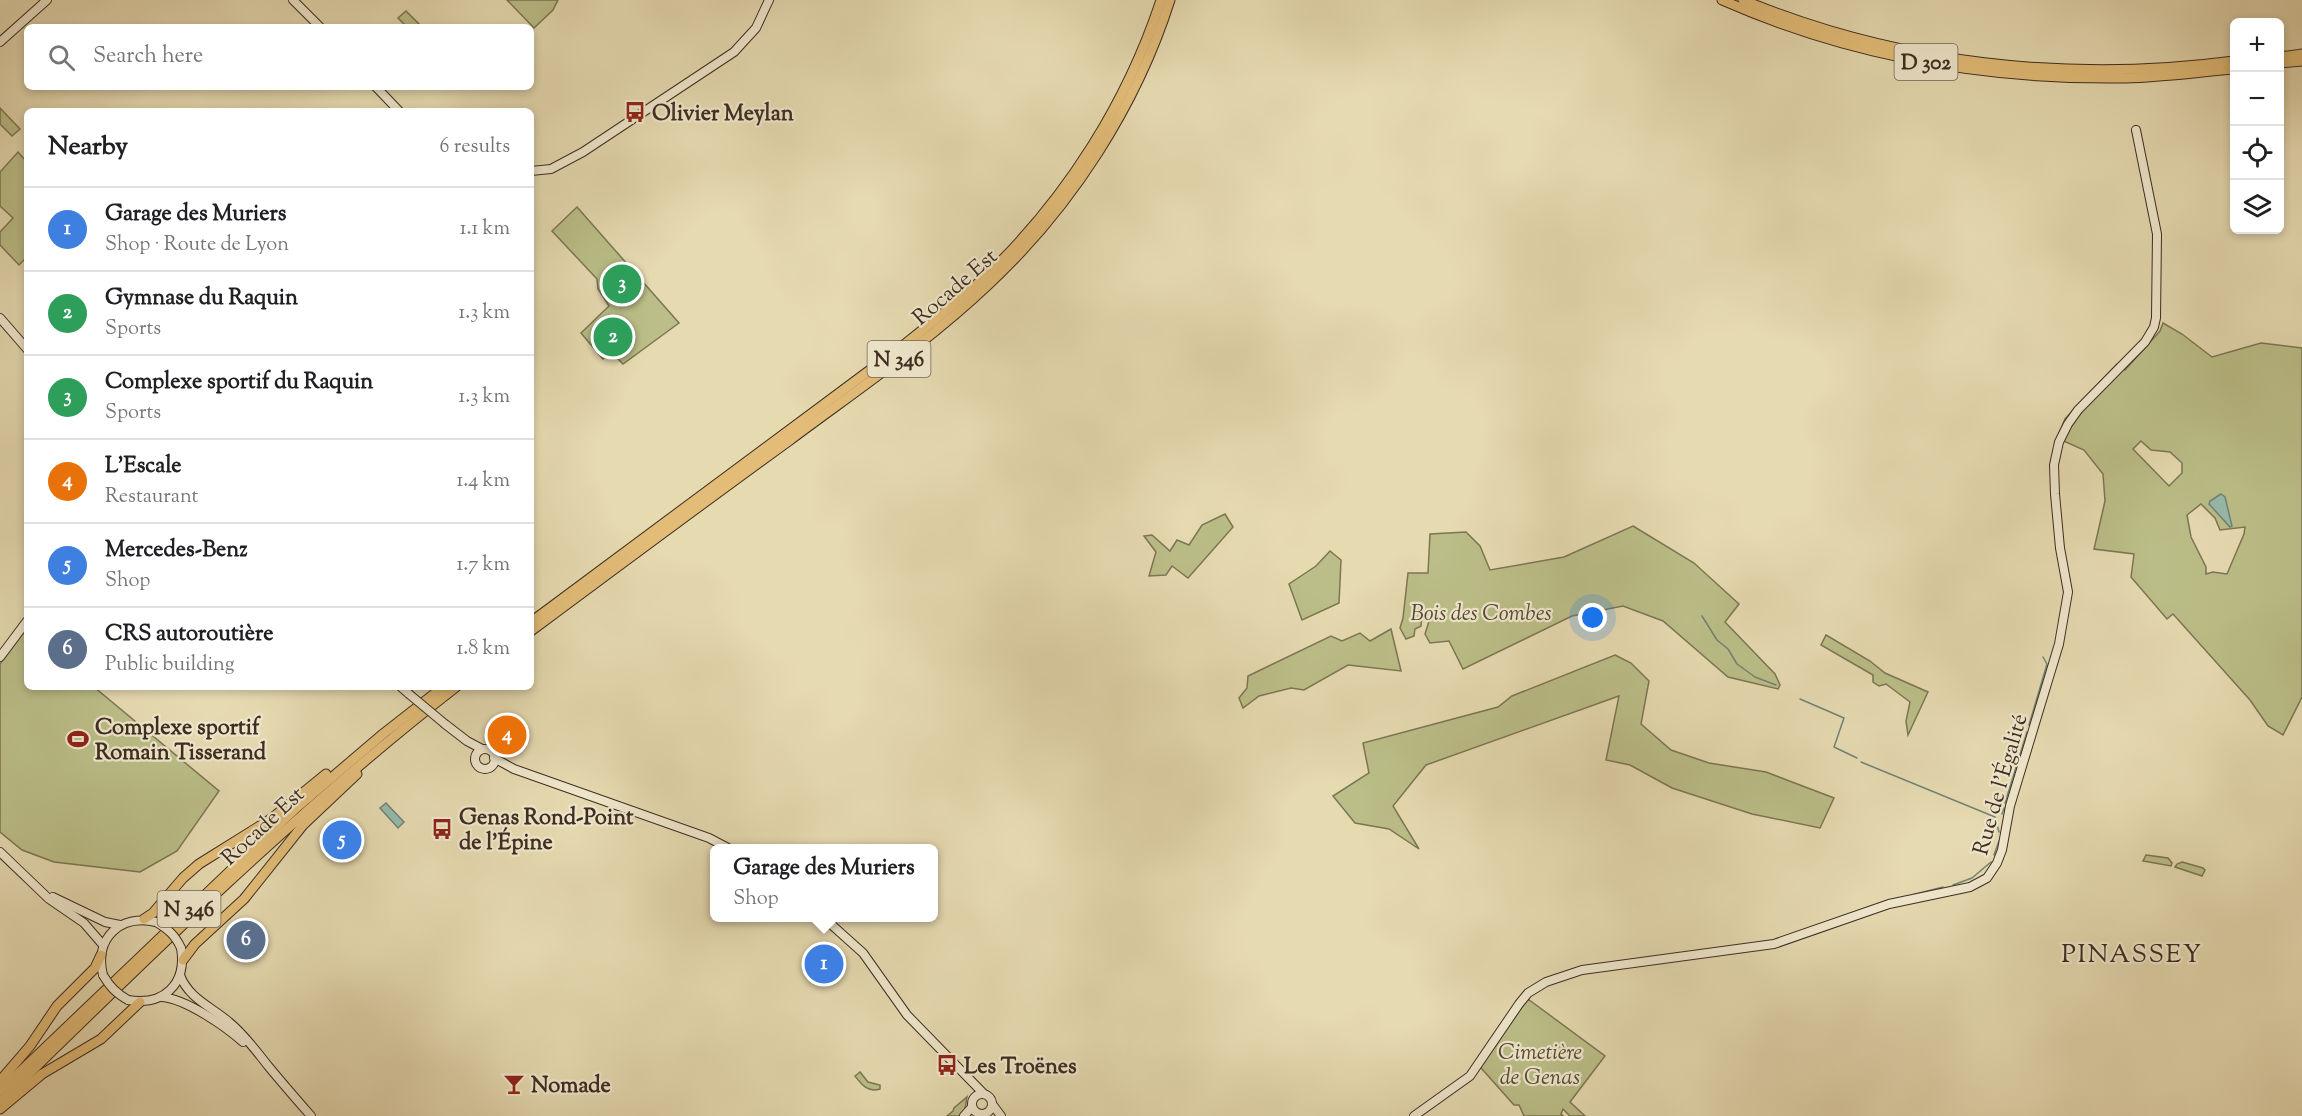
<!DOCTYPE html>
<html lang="en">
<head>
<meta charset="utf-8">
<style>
  body { margin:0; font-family:"Sorts Mill Goudy",serif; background:#f2f2f2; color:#202124 }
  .controls { position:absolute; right:18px; top:18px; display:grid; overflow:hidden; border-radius:9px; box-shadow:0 3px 9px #0003 }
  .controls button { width:54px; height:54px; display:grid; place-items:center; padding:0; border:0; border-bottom:2px solid #e0e0e0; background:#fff; color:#202124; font:30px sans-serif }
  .you { position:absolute; left:1593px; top:618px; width:21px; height:21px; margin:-15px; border:4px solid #fff; border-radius:50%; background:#1a73e8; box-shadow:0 0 0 9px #1a73e833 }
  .badge { display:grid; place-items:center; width:39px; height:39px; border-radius:50%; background:#8f2418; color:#fff; font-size:20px; font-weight:700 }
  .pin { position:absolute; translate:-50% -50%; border:3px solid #fff; box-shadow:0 2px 6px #0006 }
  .popup { position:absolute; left:710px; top:844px; width:228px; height:78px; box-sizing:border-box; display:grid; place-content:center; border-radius:9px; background:#fff; filter:drop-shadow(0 2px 4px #0005); font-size:20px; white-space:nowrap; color:#757577 }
  .popup b { font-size:22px; color:#202124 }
  .popup::after { content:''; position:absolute; left:50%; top:100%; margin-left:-12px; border:12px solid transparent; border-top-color:#fff }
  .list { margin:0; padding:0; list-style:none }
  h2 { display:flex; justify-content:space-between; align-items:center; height:78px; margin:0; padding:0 24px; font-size:26px }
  h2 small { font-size:20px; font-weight:400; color:#757577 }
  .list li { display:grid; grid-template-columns:39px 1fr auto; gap:18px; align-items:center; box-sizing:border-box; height:84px; padding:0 24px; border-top:2px solid #e0e0e0 }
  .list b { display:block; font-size:22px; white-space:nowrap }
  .list p { margin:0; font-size:20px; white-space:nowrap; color:#757577 }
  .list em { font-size:20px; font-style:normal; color:#757577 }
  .icon { flex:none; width:33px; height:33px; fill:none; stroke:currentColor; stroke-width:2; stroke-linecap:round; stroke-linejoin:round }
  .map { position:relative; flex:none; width:2302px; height:1116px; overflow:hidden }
  .search { position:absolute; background:#fff; box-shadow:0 3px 9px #0003; left:24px; top:24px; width:510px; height:66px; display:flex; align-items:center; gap:15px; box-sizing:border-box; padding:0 21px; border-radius:9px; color:#757577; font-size:22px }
  .panel { position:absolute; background:#fff; box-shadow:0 3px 9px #0003; left:24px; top:108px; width:510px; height:582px; border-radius:9px }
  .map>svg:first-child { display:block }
  .green { fill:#bbbe88; stroke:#7c7655; stroke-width:1.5; fill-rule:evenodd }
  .water { fill:#96bbad; stroke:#728275; stroke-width:1.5 }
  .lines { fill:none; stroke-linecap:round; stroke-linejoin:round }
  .stream { stroke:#728275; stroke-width:1.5 }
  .secondary-casing { stroke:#3d2d22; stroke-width:10 }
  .highway-casing { stroke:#3d2d22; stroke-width:11 }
  .secondary { stroke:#efe7cc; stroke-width:8 }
  .highway { stroke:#e3bd78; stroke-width:9 }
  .secondary-bridge-casing { stroke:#3d2d22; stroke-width:10; stroke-linecap:butt }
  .secondary-bridge { stroke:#efe7cc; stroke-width:8 }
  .labels { text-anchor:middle; stroke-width:4.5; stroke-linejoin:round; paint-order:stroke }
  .shield { fill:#efe7cc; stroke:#726555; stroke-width:1.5 }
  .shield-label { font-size:21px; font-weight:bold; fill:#3d2d22 }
  .poi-label { font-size:22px; font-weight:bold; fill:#3d2d22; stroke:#efe7cc; text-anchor:start }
  .street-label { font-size:22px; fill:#3d2d22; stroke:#efe7cc }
  .park-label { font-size:22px; font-style:italic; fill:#564a36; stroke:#efe7cc }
  .quarter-label { font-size:26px; letter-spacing:1.5px; fill:#3d2d22; stroke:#efe7cc }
</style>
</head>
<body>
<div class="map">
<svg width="2302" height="1116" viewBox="0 0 2302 1116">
  <rect width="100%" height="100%" fill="#e6dab1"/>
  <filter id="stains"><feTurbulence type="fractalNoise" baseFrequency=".00333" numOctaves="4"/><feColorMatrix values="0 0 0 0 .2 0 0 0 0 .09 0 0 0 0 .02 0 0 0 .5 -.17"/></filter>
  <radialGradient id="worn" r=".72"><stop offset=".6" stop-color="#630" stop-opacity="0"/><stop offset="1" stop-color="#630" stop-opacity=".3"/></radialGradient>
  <g class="green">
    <path d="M507 0H558L553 10 534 28Z"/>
    <path d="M406 11 420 25 419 27H407L398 18Z"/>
    <path d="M0 108 20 129 12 136 0 124Z"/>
    <path d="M18 152 27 162V257L19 265 0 245V232L13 218 0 206V172Z"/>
    <path d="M577 207 679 323 623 364 611 352 603 359 581 333 609 306 598 289 597 279 552 231Z"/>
    <path d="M2163 323 2182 334 2212 357 2261 343 2302 348V697L2283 735 2268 726 2250 700 2173 614 2167 619 2131 577 2134 554 2094 549 2105 501 2103 474 2084 450 2057 438 2065 419 2117 364 2125 370 2160 331ZM2141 441 2151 450 2170 452 2182 463V473L2169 486 2133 449ZM2201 504 2215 518 2220 530 2245 527 2244 534 2227 574 2213 572 2206 574V567L2191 537 2187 515Z"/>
    <path d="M1225 514 1233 527 1188 578 1172 566 1166 575 1149 576 1156 552 1144 536 1152 535 1170 551 1177 540 1189 545 1202 525Z"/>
    <path d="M1633 526 1694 563 1739 604 1725 622 1775 674 1780 685 1778 689 1728 677 1663 621 1623 606 1572 616 1463 669 1449 641 1430 643 1425 634 1431 615H1422L1421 626 1415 629 1414 636 1406 639 1400 628 1403 618 1408 573H1428L1430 534 1466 532 1480 546 1490 570 1564 557Z"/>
    <path d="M1330 551 1341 560 1339 603 1302 620 1289 584 1316 566Z"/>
    <path d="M1391 629 1401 671 1348 665 1304 690 1291 688 1259 696 1243 708 1239 698 1247 688 1248 676 1331 636 1342 641 1360 633 1370 641Z"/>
    <path d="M25 630 27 632V687H94L219 791 177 851 140 872 54 862 22 850 0 832V664Z"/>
    <path d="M1826 635 1870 661 1885 673 1928 692 1908 735 1906 721 1910 702 1886 684 1879 686 1873 682V675L1821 645Z"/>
    <path d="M1615 655 1631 663 1649 681 1641 724 1671 750 1709 763 1766 772 1834 798 1820 828 1752 814 1672 788 1630 765 1606 760 1619 696 1426 765 1393 806 1419 849 1389 829 1355 823 1333 796 1369 773 1363 743 1498 707 1512 696Z"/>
    <path d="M2146 855 2168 858 2172 863 2171 866 2143 861Z"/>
    <path d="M2182 862 2203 868 2205 870 2202 876 2175 867 2177 864Z"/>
    <path d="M1528 999 1605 1056 1570 1102 1585 1116H1570L1563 1109 1561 1114 1563 1116H1524L1519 1105H1514L1481 1068V1064Z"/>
    <path d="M860 1072 868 1082 880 1085V1089C868 1093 862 1085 855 1076Z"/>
    <path d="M967 1097 965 1109 959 1116H947L953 1111 954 1108Z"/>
  </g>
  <g class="water">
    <path d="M2221 494 2225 497 2232 526 2230 527 2209 504 2210 501Z"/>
    <path d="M386 803 404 822 398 828 380 808Z"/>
  </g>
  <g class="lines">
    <g class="stream">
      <path d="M1702 616 1717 640 1728 649 1737 664 1755 677 1776 685"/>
      <path d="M1800 699 1844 718 1834 747 1857 758"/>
      <path d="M2029 725 2047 664 2043 657"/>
      <path d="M1861 762 1995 817 1999 832"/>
      <path d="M2005 803 2027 732"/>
      <path d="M2002 814 2004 808"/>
      <path d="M1994 855 1999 841"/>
      <path d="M1953 885 1972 878 1991 862"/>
      <path d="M1912 895 1943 887"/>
    </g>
    <defs>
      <g id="secondary">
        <path d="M293 0 320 27"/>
        <path d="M0 42 47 0"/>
        <path d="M376 87 399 111"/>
        <path d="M531 171 551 169 583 152 734 52 756 28 769 0"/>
        <path d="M0 318 27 349"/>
        <path d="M0 657 27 621"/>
        <path d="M401 687 409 694"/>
        <path d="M445 724 467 741 482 749"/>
        <circle cx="485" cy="759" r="10"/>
        <path d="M494 758 514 769 709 838 728 848"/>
        <path d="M0 852 49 899 84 923 103 945"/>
        <path d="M53 897 105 922 120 925"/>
        <path d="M824 918 863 953 907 1015 984 1094"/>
        <path d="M103 975C94 938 120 914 156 922"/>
        <path d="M180 975C188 998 212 1007 229 1022 245 1035 256 1051 269 1067 283 1084 297 1100 311 1116"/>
        <path d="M162 997C186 999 225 1026 243 1042"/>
        <path d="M128 1000C164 1006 187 984 181 948"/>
        <circle cx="982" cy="1104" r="10"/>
        <path d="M992 1104 1001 1116"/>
        <path d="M964 1116 972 1107"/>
        <path d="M1414 1116 1470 1076 1519 1004 1528 993 1546 982 1582 970 1774 944 1889 904 1970 887 1987 878 1997 863 2002 850 2010 806 2059 644 2068 592 2060 548 2055 494 2054 465 2059 442 2068 424 2078 410 2145 342 2154 327 2156 318 2157 234 2136 130"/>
      </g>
      <g id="highway">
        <path d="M1722 0C1849 56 1987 80 2126 78 2162 77 2198 72 2234 69"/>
        <path d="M1743 0C1898 64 2068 83 2234 61"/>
        <path d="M2280 57 2302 54"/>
        <path d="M2280 63 2302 61"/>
        <path d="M531 622 905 344C934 321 963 298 989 273 1067 198 1127 103 1161 0"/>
        <path d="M531 631C617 567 703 503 790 440 857 390 928 342 989 284 1071 207 1136 107 1170 0"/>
        <path d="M144 919 153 913 183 878 199 864 271 819 326 774"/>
        <path d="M183 960 195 944 244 899 303 825 357 774"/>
        <path d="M0 1081 30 1046 57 1006 95 968 101 955"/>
        <path d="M0 1091 296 808 383 734 443 687"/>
        <path d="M0 1102C147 958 294 813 456 687"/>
        <path d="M0 1109 42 1074 101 1039 140 1002"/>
      </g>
    </defs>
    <use href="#secondary" class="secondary-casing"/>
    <use href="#highway" class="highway-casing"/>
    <use href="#secondary" class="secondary"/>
    <use href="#highway" class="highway"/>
    <defs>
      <g id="secondary-bridge">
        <path d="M409 694 445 724"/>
        <path d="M156 922C168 929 175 935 181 948"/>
        <path d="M103 975C110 987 116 993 128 1000"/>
      </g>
    </defs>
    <use href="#secondary-bridge" class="secondary-bridge-casing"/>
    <use href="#secondary-bridge" class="secondary-bridge"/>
  </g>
  <defs>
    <symbol id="bus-bare" viewBox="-9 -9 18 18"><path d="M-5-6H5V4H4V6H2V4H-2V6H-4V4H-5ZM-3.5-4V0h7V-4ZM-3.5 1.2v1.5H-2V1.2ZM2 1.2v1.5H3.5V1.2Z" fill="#8f2418" stroke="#efe7cc" stroke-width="2.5" paint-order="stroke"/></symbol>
    <symbol id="stadium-bare" viewBox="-9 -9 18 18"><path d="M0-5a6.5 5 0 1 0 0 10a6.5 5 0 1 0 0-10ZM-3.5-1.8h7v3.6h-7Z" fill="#8f2418" stroke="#efe7cc" stroke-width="2.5" paint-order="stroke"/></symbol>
    <symbol id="bar-bare" viewBox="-9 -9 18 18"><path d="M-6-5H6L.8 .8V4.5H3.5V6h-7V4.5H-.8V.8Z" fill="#8f2418" stroke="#efe7cc" stroke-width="2.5" paint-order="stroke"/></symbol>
  </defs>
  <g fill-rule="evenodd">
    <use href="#bus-bare" x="620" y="97" width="30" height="30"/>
    <use href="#stadium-bare" x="63" y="724" width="30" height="30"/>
    <use href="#bus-bare" x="427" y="814" width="30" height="30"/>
    <use href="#bus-bare" x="932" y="1050" width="30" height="30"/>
    <use href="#bar-bare" x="499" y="1069" width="30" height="30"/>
  </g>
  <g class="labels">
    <g class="shield">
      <rect x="1894.5" y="44" width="63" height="36" rx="4.5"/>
      <rect x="867.5" y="341" width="63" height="36" rx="4.5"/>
      <rect x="157.5" y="891" width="63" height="36" rx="4.5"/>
    </g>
    <g class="shield-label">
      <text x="1926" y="69">D 302</text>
      <text x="899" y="366">N 346</text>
      <text x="189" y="916">N 346</text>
    </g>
    <g class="poi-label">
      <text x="652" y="120">Olivier Meylan</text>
      <text x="95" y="734">Complexe sportif<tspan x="95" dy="25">Romain Tisserand</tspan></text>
      <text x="459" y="824">Genas Rond-Point<tspan x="459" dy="25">de l'Épine</tspan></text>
      <text x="964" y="1073">Les Troënes</text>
      <text x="531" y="1092">Nomade</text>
    </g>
    <g class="street-label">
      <text transform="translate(954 286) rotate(-41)" y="8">Rocade Est</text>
      <text transform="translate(1999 784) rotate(-74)" y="8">Rue de l'Égalité</text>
      <text transform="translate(262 825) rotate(-43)" y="8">Rocade Est</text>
    </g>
    <g class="park-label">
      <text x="1481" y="620">Bois des Combes</text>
      <text x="1540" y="1059">Cimetière<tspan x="1540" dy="25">de Genas</tspan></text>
    </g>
    <g class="quarter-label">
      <text x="2132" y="962">PINASSEY</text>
    </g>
  </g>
  <rect width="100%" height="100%" filter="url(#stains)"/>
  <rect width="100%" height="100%" fill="url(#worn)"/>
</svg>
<div class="controls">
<button>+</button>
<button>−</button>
<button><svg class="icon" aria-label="locate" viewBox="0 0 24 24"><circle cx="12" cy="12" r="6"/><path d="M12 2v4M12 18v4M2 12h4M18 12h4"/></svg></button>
<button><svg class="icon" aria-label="layers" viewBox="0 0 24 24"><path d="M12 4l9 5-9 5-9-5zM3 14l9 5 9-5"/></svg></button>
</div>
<div class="you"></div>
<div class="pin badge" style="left:824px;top:964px;background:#3f7fe0">1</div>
<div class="popup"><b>Garage des Muriers</b>Shop</div>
<div class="pin badge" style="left:613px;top:337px;background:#2e9e5b">2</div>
<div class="pin badge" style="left:622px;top:284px;background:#2e9e5b">3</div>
<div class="pin badge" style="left:507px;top:735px;background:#e8710a">4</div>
<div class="pin badge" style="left:342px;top:840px;background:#3f7fe0">5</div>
<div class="pin badge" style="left:246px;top:940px;background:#5c6f8a">6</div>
<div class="search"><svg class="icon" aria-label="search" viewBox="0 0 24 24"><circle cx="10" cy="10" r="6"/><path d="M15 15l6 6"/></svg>Search here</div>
<section class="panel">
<h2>Nearby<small>6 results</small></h2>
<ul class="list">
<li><span class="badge" style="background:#3f7fe0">1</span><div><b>Garage des Muriers</b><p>Shop · Route de Lyon</p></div><em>1.1 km</em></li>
<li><span class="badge" style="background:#2e9e5b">2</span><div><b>Gymnase du Raquin</b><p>Sports</p></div><em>1.3 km</em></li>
<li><span class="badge" style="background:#2e9e5b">3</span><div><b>Complexe sportif du Raquin</b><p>Sports</p></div><em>1.3 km</em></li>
<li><span class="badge" style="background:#e8710a">4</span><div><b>L'Escale</b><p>Restaurant</p></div><em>1.4 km</em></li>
<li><span class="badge" style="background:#3f7fe0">5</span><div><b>Mercedes-Benz</b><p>Shop</p></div><em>1.7 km</em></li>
<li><span class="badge" style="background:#5c6f8a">6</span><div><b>CRS autoroutière</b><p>Public building</p></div><em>1.8 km</em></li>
</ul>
</section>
</div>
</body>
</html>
